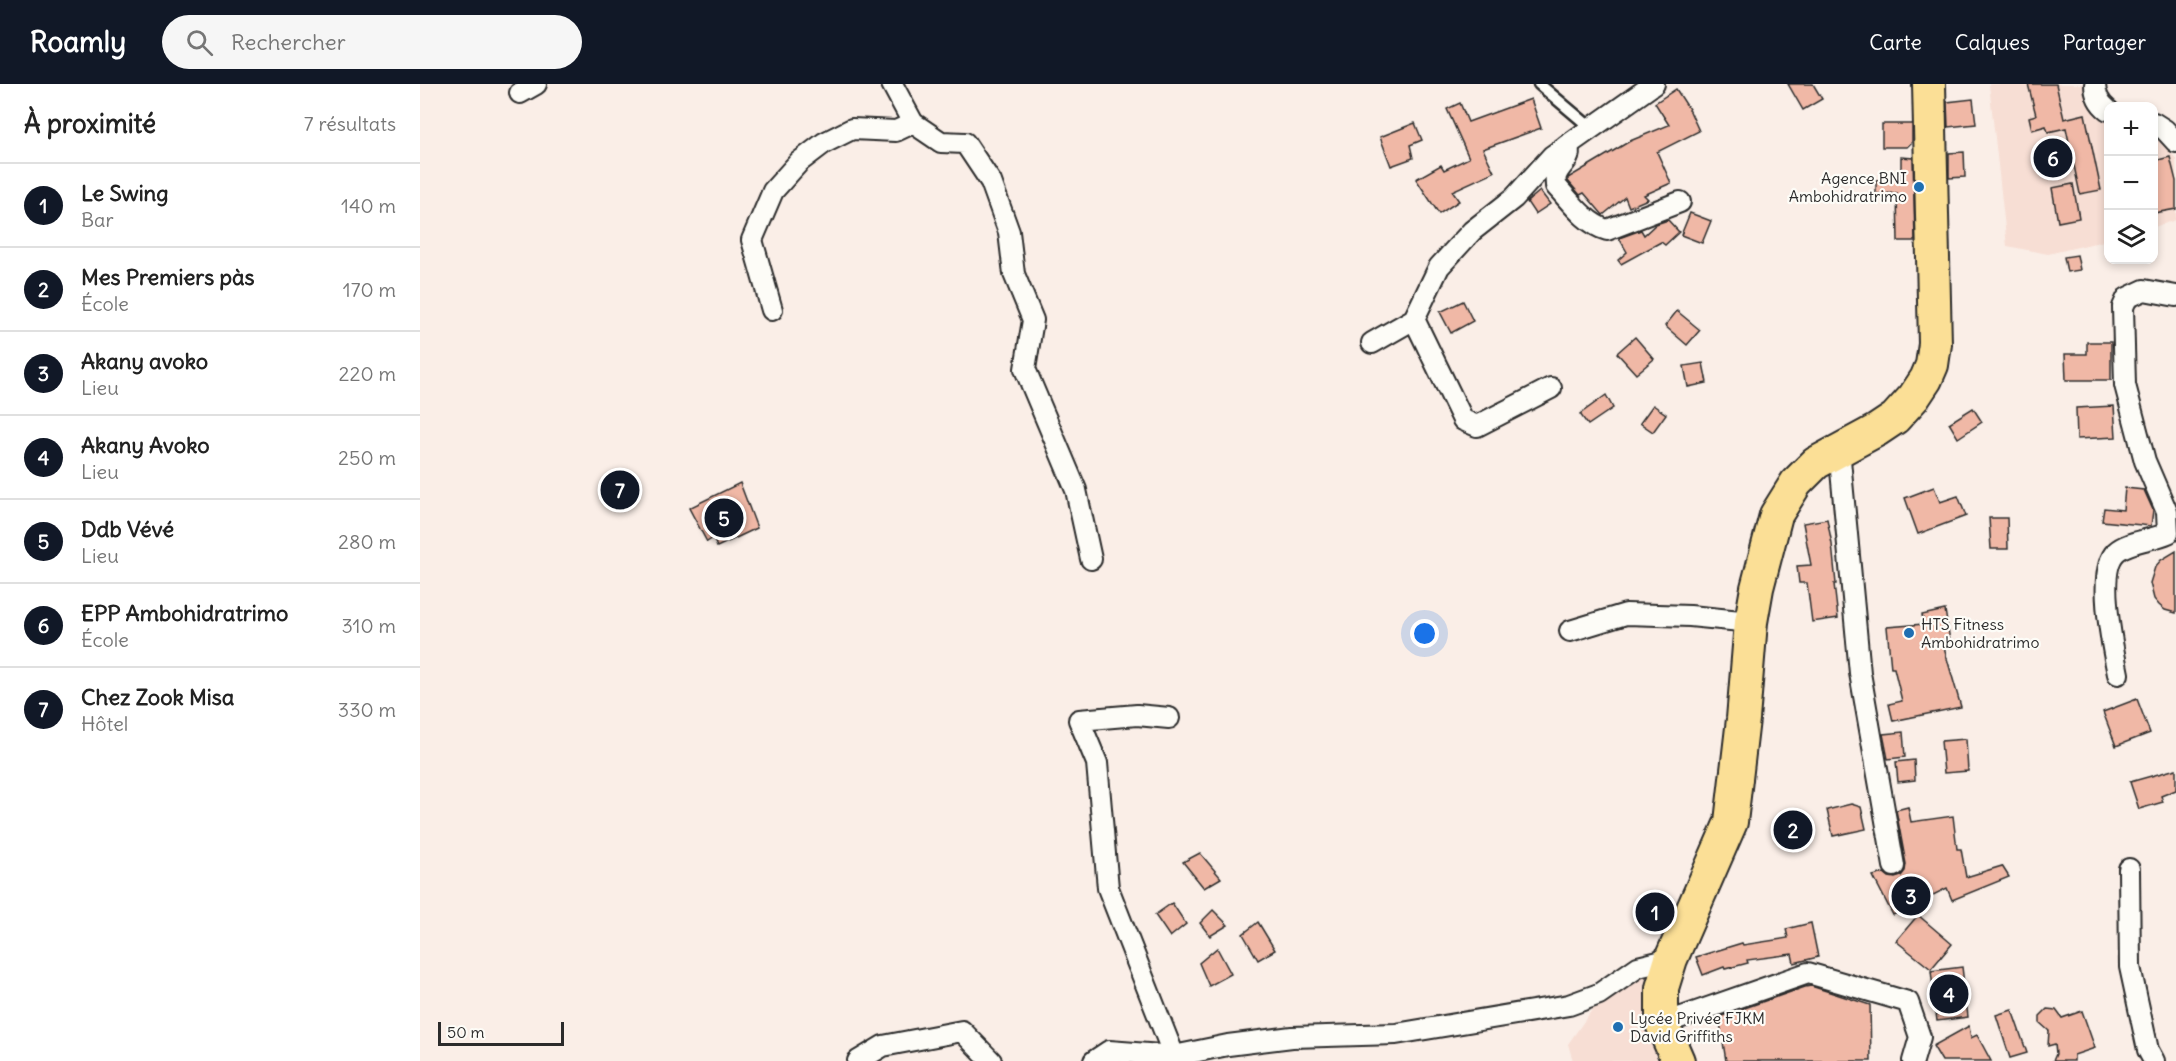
<!DOCTYPE html>
<html lang="fr">
<head>
<meta charset="utf-8">
<style>
  body { margin:0; font-family:Delius,sans-serif; background:#f6f6f6; color:#222 }
  .controls { position:absolute; right:18px; top:18px; display:grid; overflow:hidden; border-radius:12px; box-shadow:0 3px 9px #0003 }
  .controls button { width:54px; height:54px; display:grid; place-items:center; padding:0; border:0; border-bottom:2px solid #e0e0e0; background:#fff; color:#222; font:30px sans-serif }
  .scale { position:absolute; left:18px; bottom:15px; width:126px; box-sizing:border-box; padding-left:6px; border:3px solid #2b2b2b; border-top:0; font-size:16px; line-height:21px; white-space:nowrap; color:#2b2b2b; -webkit-text-stroke:4px #fdfcf7; paint-order:stroke }
  .you { position:absolute; left:1005px; top:550px; width:21px; height:21px; margin:-15px; border:4px solid #fff; border-radius:50%; background:#1a73e8; box-shadow:0 0 0 9px #1a73e833 }
  .badge { display:grid; place-items:center; width:39px; height:39px; border-radius:50%; background:#111827; color:#fff; font-size:20px; font-weight:700 }
  .pin { position:absolute; translate:-50% -50%; border:3px solid #fff; box-shadow:0 2px 6px #0006 }
  .list { margin:0; padding:0; list-style:none }
  h2 { display:flex; justify-content:space-between; align-items:center; height:78px; margin:0; padding:0 24px; font-size:26px }
  h2 small { font-size:20px; font-weight:400; color:#767676 }
  .list li { display:grid; grid-template-columns:39px 1fr auto; gap:18px; align-items:center; box-sizing:border-box; height:84px; padding:0 24px; border-top:2px solid #e0e0e0 }
  .list b { display:block; font-size:22px; white-space:nowrap }
  .list p { margin:0; font-size:20px; white-space:nowrap; color:#767676 }
  .list em { font-size:20px; font-style:normal; color:#767676 }
  .icon { flex:none; width:33px; height:33px; fill:none; stroke:currentColor; stroke-width:2; stroke-linecap:round; stroke-linejoin:round }
  .map { position:relative; flex:none; width:1756px; height:977px; overflow:hidden }
  header { display:flex; align-items:center; gap:36px; box-sizing:border-box; height:84px; padding:0 30px; background:#111827; color:#fff }
  header strong { font-size:28px }
  nav { display:flex; gap:33px; margin-inline-start:auto; font-size:21px }
  .search { width:420px; height:54px; background:#f6f6f6; display:flex; align-items:center; gap:15px; box-sizing:border-box; padding:0 21px; border-radius:33px; color:#767676; font-size:22px }
  main { display:flex }
  aside { flex:1; background:#fff }
  .map>svg:first-child { display:block }
  .built { fill:#f7ded4 }
  .building { fill:#f0b8a6; stroke:#2b2b2b; stroke-width:1.5 }
  .lines { fill:none; stroke-linecap:round; stroke-linejoin:round }
  .service-casing { stroke:#2b2b2b; stroke-width:15 }
  .minor-casing { stroke:#2b2b2b; stroke-width:24 }
  .primary-casing { stroke:#2b2b2b; stroke-width:36 }
  .service { stroke:#fdfcf7; stroke-width:10 }
  .minor { stroke:#fdfcf7; stroke-width:20 }
  .primary { stroke:#fbdf96; stroke-width:32 }
  .poi-dot { fill:#1f6fb2; stroke:#fdfcf7; stroke-width:2 }
  .labels { text-anchor:middle; stroke-width:4.5; stroke-linejoin:round; paint-order:stroke }
  .poi-label { font-size:16px; fill:#2b2b2b; stroke:#fdfcf7; text-anchor:start }
</style>
</head>
<body>
<header>
<strong>Roamly</strong>
<div class="search"><svg class="icon" aria-label="search" viewBox="0 0 24 24"><circle cx="10" cy="10" r="6"/><path d="M15 15l6 6"/></svg>Rechercher</div>
<nav><a>Carte</a><a>Calques</a><a>Partager</a></nav>
</header>
<main>
<aside>
<h2>À proximité<small>7 résultats</small></h2>
<ul class="list">
<li><span class="badge">1</span><div><b>Le Swing</b><p>Bar</p></div><em>140 m</em></li>
<li><span class="badge">2</span><div><b>Mes Premiers pàs</b><p>École</p></div><em>170 m</em></li>
<li><span class="badge">3</span><div><b>Akany avoko</b><p>Lieu</p></div><em>220 m</em></li>
<li><span class="badge">4</span><div><b>Akany Avoko</b><p>Lieu</p></div><em>250 m</em></li>
<li><span class="badge">5</span><div><b>Ddb Vévé</b><p>Lieu</p></div><em>280 m</em></li>
<li><span class="badge">6</span><div><b>EPP Ambohidratrimo</b><p>École</p></div><em>310 m</em></li>
<li><span class="badge">7</span><div><b>Chez Zook Misa</b><p>Hôtel</p></div><em>330 m</em></li>
</ul>
</aside>
<div class="map">
<svg width="1756" height="977" viewBox="0 0 1756 977">
  <rect width="100%" height="100%" fill="#faeee7"/>
  <filter id="ink" filterUnits="userSpaceOnUse"><feTurbulence type="fractalNoise" baseFrequency=".0167" numOctaves="2"/><feDisplacementMap in="SourceGraphic" scale="12" xChannelSelector="R" yChannelSelector="G"/><feConvolveMatrix kernelMatrix="1 2 1 2 8 2 1 2 1" color-interpolation-filters="sRGB"/></filter>
  <g filter="url(#ink)">
    <g class="built">
      <path d="M1569 0H1666L1702 22H1688V156L1628 170 1587 162Z"/>
      <path d="M1734 48 1756 75V136L1734 143Z"/>
      <path d="M1393 736 1394 752 1354 756 1352 740Z"/>
      <path d="M1233 886 1252 977H1153L1148 960 1174 923Z"/>
    </g>
    <g class="building">
      <path d="M1368 0H1393L1402 15 1383 26Z"/>
      <path d="M1608 0H1636L1644 35 1665 30 1681 106 1660 110 1646 44 1628 48 1626 42 1612 46 1609 33 1616 31Z"/>
      <path d="M1256 5 1269 25 1279 47 1237 68 1251 99 1224 111 1228 115 1209 123 1205 113 1183 131 1164 109 1160 111 1148 97V94L1210 57 1249 41 1235 19Z"/>
      <path d="M1111 15 1121 44 1063 65 1074 88 1032 107 1039 117 1019 130 996 95 1021 81 1024 86 1049 74 1027 25 1040 19 1048 38Z"/>
      <path d="M1553 15 1556 40 1528 43 1527 18Z"/>
      <path d="M995 39 1002 56 990 61 993 74 971 82 960 53Z"/>
      <path d="M1462 40H1492V58L1487 63H1462Z"/>
      <path d="M1544 68 1545 93 1529 94V69Z"/>
      <path d="M1481 73 1493 74 1495 157H1478L1477 109 1456 110V96L1481 95Z"/>
      <path d="M1750 73 1756 97V125L1734 129V77Z"/>
      <path d="M1653 100 1659 134 1638 138 1632 104Z"/>
      <path d="M1120 107 1130 120 1115 130 1107 118Z"/>
      <path d="M1270 129 1291 137 1282 159 1261 151Z"/>
      <path d="M1248 136 1259 148 1245 161 1241 158 1201 180 1198 176 1207 168 1199 154 1221 146 1224 151 1236 140Z"/>
      <path d="M1657 171 1660 186 1647 188 1644 173Z"/>
      <path d="M1043 217 1053 237 1031 249 1020 228Z"/>
      <path d="M1257 227 1280 246 1267 261 1245 242Z"/>
      <path d="M1215 253 1234 275 1216 290 1197 269Z"/>
      <path d="M1667 258H1691V296H1646L1645 270H1667Z"/>
      <path d="M1283 279 1287 299 1268 303 1264 282Z"/>
      <path d="M1186 311 1193 324 1168 341 1160 330Z"/>
      <path d="M1233 321 1246 330 1233 348 1220 339Z"/>
      <path d="M1694 322 1696 353 1657 355 1656 324Z"/>
      <path d="M1553 324 1562 338 1538 354 1529 339Z"/>
      <path d="M320 399 337 444 297 463 293 454 287 458 269 424Z"/>
      <path d="M1514 403 1520 418 1538 412 1546 432 1498 450 1485 414Z"/>
      <path d="M1705 404 1724 406 1733 426 1731 442 1682 437 1684 424 1703 426Z"/>
      <path d="M1569 434H1587L1588 465H1571Z"/>
      <path d="M1407 435 1412 460 1416 500H1414L1418 534 1392 538 1387 499H1379L1377 482 1391 481 1383 439Z"/>
      <path d="M1756 467V529L1745 526 1739 521 1734 515 1730 499 1735 483 1741 476Z"/>
      <path d="M1525 526 1531 563 1524 564 1541 623 1473 637 1469 620 1482 617 1474 584H1471L1467 543 1504 540 1502 531Z"/>
      <path d="M1717 615 1730 649 1696 662 1683 628Z"/>
      <path d="M1483 648 1485 673 1468 675 1463 650Z"/>
      <path d="M1546 655 1548 687 1524 689 1521 657Z"/>
      <path d="M1494 676 1495 696 1478 698 1476 678Z"/>
      <path d="M1756 685V706L1741 712 1743 718 1719 725 1710 698Z"/>
      <path d="M1431 720 1441 723 1446 745 1413 752 1407 726Z"/>
      <path d="M1488 723 1491 738 1533 732 1537 765H1541L1546 793 1582 782 1589 793 1532 816 1527 804 1473 831 1453 792 1464 789 1469 793 1475 794 1481 792 1485 787 1486 780 1476 726Z"/>
      <path d="M780 769 801 794 784 804 763 778Z"/>
      <path d="M752 819 766 840 750 853 735 831Z"/>
      <path d="M793 826 808 841 790 852 780 839Z"/>
      <path d="M1498 831 1532 860 1511 885 1476 857Z"/>
      <path d="M838 838 855 866 838 876 823 850Z"/>
      <path d="M1391 839 1398 873 1374 879 1372 870 1327 876 1328 879 1305 885 1304 883 1283 891 1276 873 1322 859 1323 861 1368 854 1366 845Z"/>
      <path d="M797 864 811 890 789 902 779 879Z"/>
      <path d="M1542 883 1548 933 1517 937 1511 887Z"/>
      <path d="M1391 902 1450 921 1451 977H1306L1299 933 1385 903Z"/>
      <path d="M1627 925 1636 926 1642 934 1662 927 1675 964 1654 971V977H1633L1636 970 1635 960 1628 962 1629 947 1620 939V932Z"/>
      <path d="M1592 926 1607 969 1590 974 1576 931Z"/>
      <path d="M1549 942 1551 954 1557 951 1571 977H1522L1513 962Z"/>
    </g>
    <g class="lines">
      <defs>
        <path id="service" d="M1119 0 1171 44"/>
        <g id="minor">
          <path d="M472 0 493 39 521 58 545 59 571 98 589 148 594 190 613 236 605 285 656 406 671 475"/>
          <path d="M1675 0C1675 11 1680 20 1688 26"/>
          <path d="M100 9 116 0"/>
          <path d="M1734 39 1745 46 1756 58"/>
          <path d="M1147 61C1154 76 1140 79 1136 92 1135 95 1136 98 1136 102 1150 117 1166 140 1187 146L1260 118"/>
          <path d="M352 226 332 156 353 107 379 78 404 59 432 45 476 47 493 39"/>
          <path d="M994 235 1043 336 1057 342 1131 304"/>
          <path d="M952 259 994 235 1019 183 1052 147 1094 114 1132 72 1234 0"/>
          <path d="M1419 365 1440 589 1474 782"/>
          <path d="M1150 547 1206 530 1270 532 1331 538"/>
          <path d="M1698 590C1693 565 1676 487 1696 468 1708 457 1733 456 1748 449L1747 428 1725 377 1705 301 1703 223 1707 214 1724 206 1756 212"/>
          <path d="M749 634 717 631 659 636 677 679 688 804 754 972"/>
          <path d="M1709 785 1710 883 1728 966 1734 977"/>
          <path d="M1242 940 1388 889 1488 918 1500 953 1493 977"/>
          <path d="M438 977 463 962 542 947 571 977"/>
          <path d="M674 977 689 967 754 972 808 961 872 953 976 950 1149 921 1179 910 1218 883 1251 875"/>
        </g>
        <path id="primary" d="M1258 977 1242 940V904L1251 875 1311 738 1323 635 1331 538 1337 504 1356 431 1376 399 1396 379 1457 346 1475 334 1494 313 1506 295 1512 281 1515 260 1509 0"/>
      </defs>
      <use href="#service" class="service-casing"/>
      <use href="#minor" class="minor-casing"/>
      <use href="#primary" class="primary-casing"/>
      <use href="#service" class="service"/>
      <use href="#minor" class="minor"/>
      <use href="#primary" class="primary"/>
    </g>
  </g>
  <g class="poi-dot">
    <circle cx="1499" cy="103" r="6"/>
    <circle cx="1489" cy="549" r="6"/>
    <circle cx="1198" cy="943" r="6"/>
  </g>
  <g class="labels">
    <g class="poi-label">
      <text x="1487" y="100" text-anchor="end">Agence BNI<tspan x="1487" dy="18">Ambohidratrimo</tspan></text>
      <text x="1501" y="546">HTS Fitness<tspan x="1501" dy="18">Ambohidratrimo</tspan></text>
      <text x="1210" y="940">Lycée Privée FJKM<tspan x="1210" dy="18">David Griffiths</tspan></text>
    </g>
  </g>
</svg>
<div class="controls">
<button>+</button>
<button>−</button>
<button><svg class="icon" aria-label="layers" viewBox="0 0 24 24"><path d="M12 4l9 5-9 5-9-5zM3 14l9 5 9-5"/></svg></button>
</div>
<div class="scale">50 m</div>
<div class="you"></div>
<div class="pin badge" style="left:1235px;top:828px">1</div>
<div class="pin badge" style="left:1373px;top:746px">2</div>
<div class="pin badge" style="left:1491px;top:812px">3</div>
<div class="pin badge" style="left:1529px;top:910px">4</div>
<div class="pin badge" style="left:304px;top:434px">5</div>
<div class="pin badge" style="left:1633px;top:74px">6</div>
<div class="pin badge" style="left:200px;top:406px">7</div>
</div>
</main>
</body>
</html>
